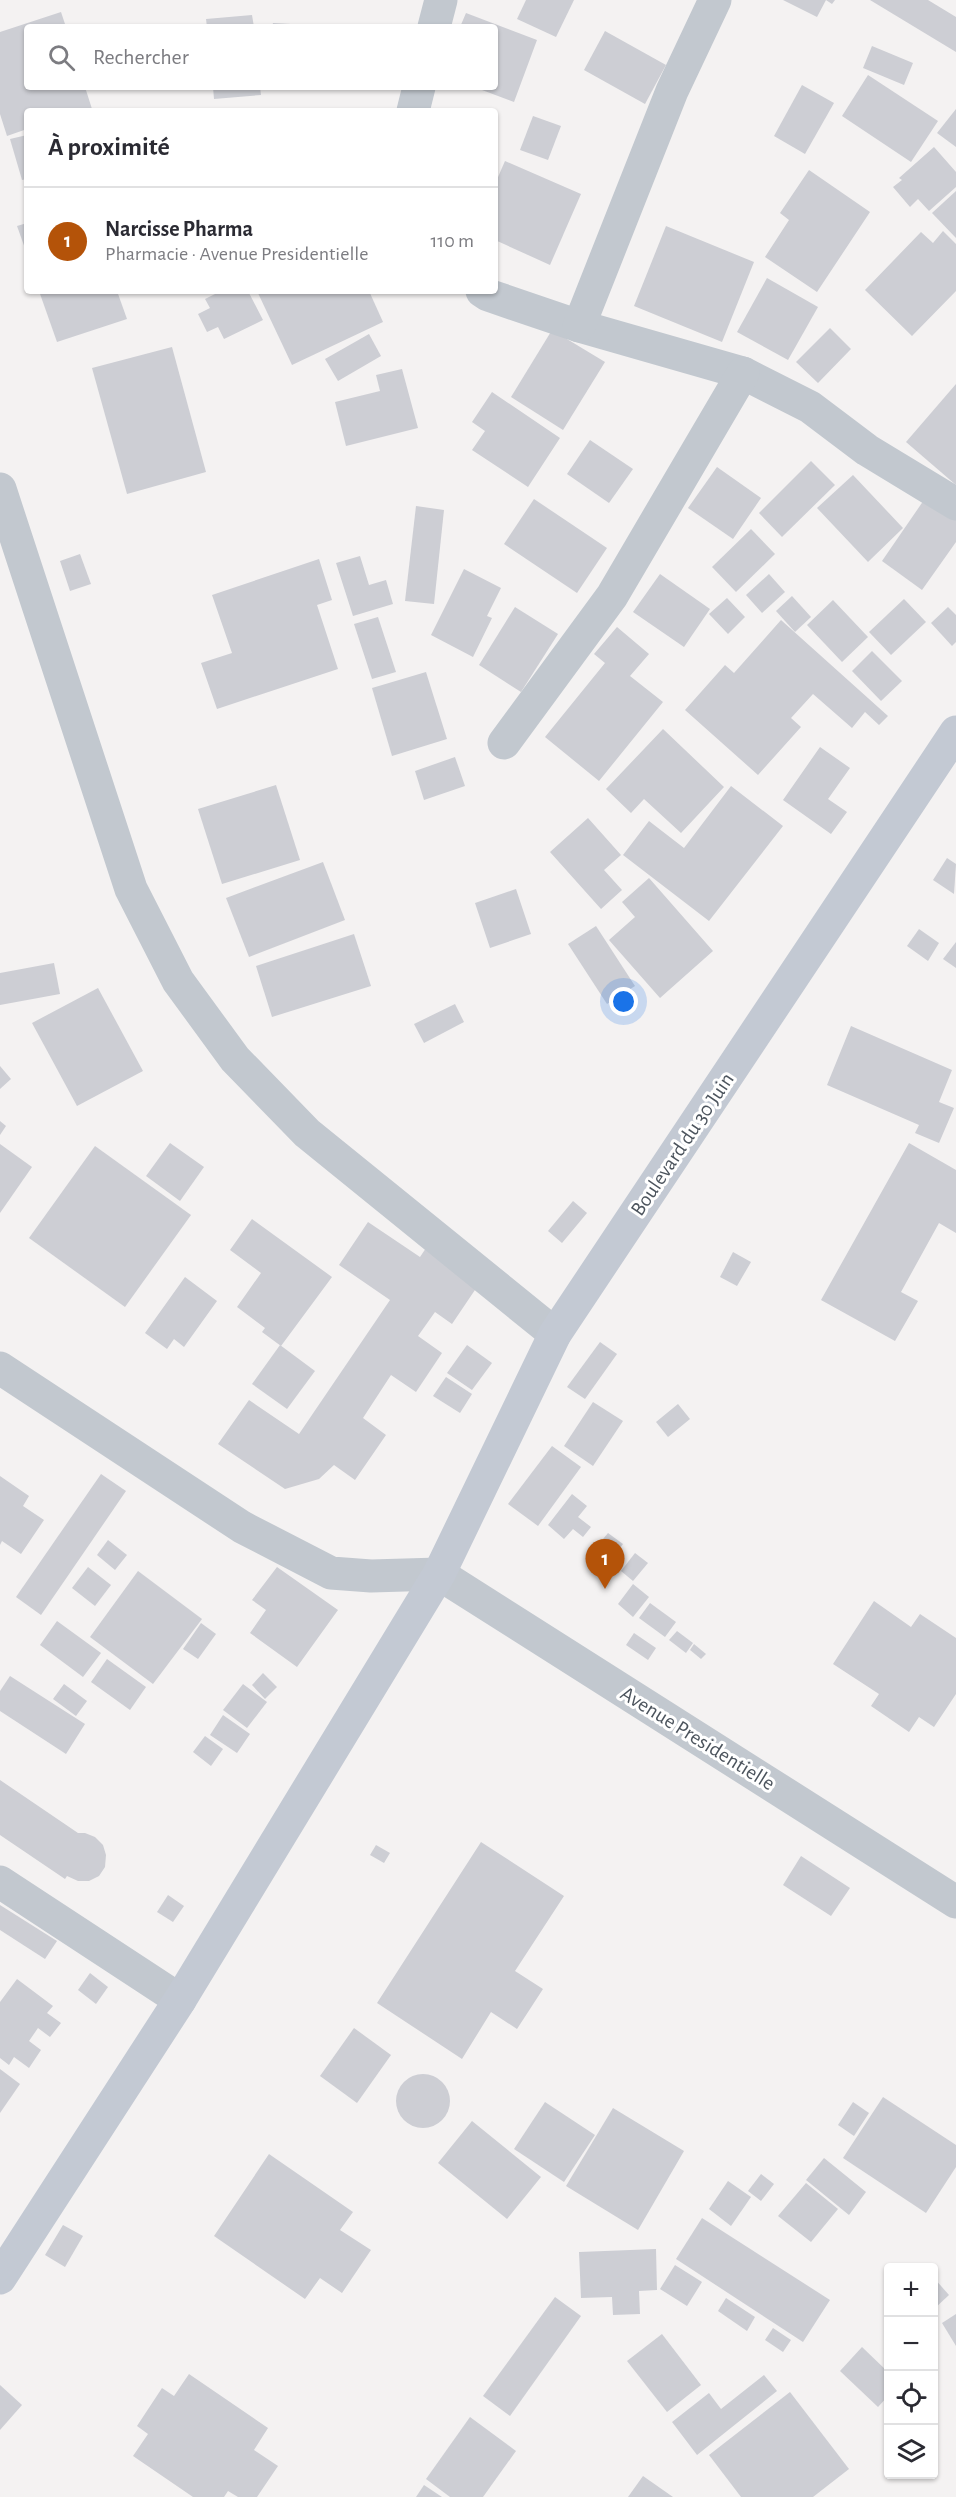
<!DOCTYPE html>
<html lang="fr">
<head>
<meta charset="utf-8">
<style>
  body { margin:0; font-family:"Alegreya Sans",sans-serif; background:#f7f7f7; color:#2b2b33 }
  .controls { position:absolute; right:18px; bottom:18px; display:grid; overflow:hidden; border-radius:6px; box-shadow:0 2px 4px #0004 }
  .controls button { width:54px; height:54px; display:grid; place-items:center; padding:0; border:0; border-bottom:2px solid #e1e1e2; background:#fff; color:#2b2b33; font:30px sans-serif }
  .you { position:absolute; left:624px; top:1002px; width:21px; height:21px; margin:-15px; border:4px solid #fff; border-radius:50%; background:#1a73e8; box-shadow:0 0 0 9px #1a73e833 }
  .badge { display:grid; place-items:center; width:39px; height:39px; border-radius:50%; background:#b45309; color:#fff; font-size:20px; font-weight:700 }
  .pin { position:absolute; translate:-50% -50px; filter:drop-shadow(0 2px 3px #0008) }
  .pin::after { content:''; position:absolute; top:32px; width:21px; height:18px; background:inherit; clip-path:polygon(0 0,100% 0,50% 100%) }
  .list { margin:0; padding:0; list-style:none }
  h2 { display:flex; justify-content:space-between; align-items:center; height:78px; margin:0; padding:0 24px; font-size:26px }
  h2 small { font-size:20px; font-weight:400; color:#7c7c81 }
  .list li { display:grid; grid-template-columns:39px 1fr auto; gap:18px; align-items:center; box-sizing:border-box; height:108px; padding:0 24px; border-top:2px solid #e1e1e2 }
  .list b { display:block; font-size:22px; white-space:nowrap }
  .list p { margin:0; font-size:20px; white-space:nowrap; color:#7c7c81 }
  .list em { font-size:20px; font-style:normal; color:#7c7c81 }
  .icon { flex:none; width:33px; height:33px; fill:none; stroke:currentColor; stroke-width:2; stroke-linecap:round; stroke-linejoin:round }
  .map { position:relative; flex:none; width:956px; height:2497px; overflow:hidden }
  .search { position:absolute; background:#fff; box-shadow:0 2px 4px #0004; left:24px; top:24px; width:474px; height:66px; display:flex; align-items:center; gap:15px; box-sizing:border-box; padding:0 21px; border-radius:6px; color:#7c7c81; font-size:22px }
  .panel { position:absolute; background:#fff; box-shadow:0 2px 4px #0004; left:24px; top:108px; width:474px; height:186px; border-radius:6px }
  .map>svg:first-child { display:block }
  .building { fill:#cdced4 }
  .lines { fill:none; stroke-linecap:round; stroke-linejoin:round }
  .street { stroke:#c2c8cf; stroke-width:33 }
  .secondary { stroke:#c3c9d3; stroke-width:33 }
  .labels { text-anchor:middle; stroke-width:6; stroke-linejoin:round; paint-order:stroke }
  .street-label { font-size:21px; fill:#4c545d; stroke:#fff }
</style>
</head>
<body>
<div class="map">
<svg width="956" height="2497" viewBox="0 0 956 2497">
  <rect width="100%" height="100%" fill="#f4f2f2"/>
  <g class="building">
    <path d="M526 0H574L556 37 517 19Z"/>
    <path d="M783 0H835L832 4 826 0 817 17Z"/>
    <path d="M870 0H928L956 17V52Z"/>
    <path d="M61 12 66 27H27V87H85L92 109 27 111V129L7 136 0 114V32Z"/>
    <path d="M466 13 537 40 514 102 474 87H495V27H460Z"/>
    <path d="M252 15 254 27H207L206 19Z"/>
    <path d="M273 23 309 25V27H272Z"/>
    <path d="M605 31 666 65 645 104 584 70Z"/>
    <path d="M872 46 913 63 904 85 863 68Z"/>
    <path d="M868 75 938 121 911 162 842 116Z"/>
    <path d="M802 85 834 103 805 154 774 136Z"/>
    <path d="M213 87H260L261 95 214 99Z"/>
    <path d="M956 109V147L937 133Z"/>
    <path d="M533 116 561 126 548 160 520 150Z"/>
    <path d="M27 135V179L22 180 10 139Z"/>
    <path d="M934 147 956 172V187L929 211 918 199 910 207 893 187 902 180 899 178Z"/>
    <path d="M505 161 581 194 550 265 495 240V184Z"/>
    <path d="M809 170 870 212 817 292 765 257 789 220 780 213Z"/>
    <path d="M956 191V238L932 213Z"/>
    <path d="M27 223V254L17 226Z"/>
    <path d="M666 226 754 262 722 342 634 306Z"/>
    <path d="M943 231 956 244V291L912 336 865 290 921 232 933 243Z"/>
    <path d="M767 278 818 307 788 360 737 332Z"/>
    <path d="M39 291H117L127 319 57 342Z"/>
    <path d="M221 291H248L263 320 224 339 218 327 207 332 198 314 210 308 205 299Z"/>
    <path d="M257 291H369L383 322 292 365Z"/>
    <path d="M830 328 851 349 818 383 796 362Z"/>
    <path d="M552 330 605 362 563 430 511 397Z"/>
    <path d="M369 334 381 356 338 381 325 359Z"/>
    <path d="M172 347 206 472 127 494 92 368Z"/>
    <path d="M402 369 418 428 346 446 335 402 380 391 376 375Z"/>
    <path d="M956 384V485L906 442Z"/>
    <path d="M492 392 560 438 528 487 472 450 485 431 472 422Z"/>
    <path d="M590 440 633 469 609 503 567 474Z"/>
    <path d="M811 461 835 485 782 537 759 513Z"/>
    <path d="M717 467 761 498 733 539 688 508Z"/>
    <path d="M853 475 903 528 868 562 817 508Z"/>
    <path d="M926 497 956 518V542L922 590 882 561Z"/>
    <path d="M534 499 607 548 577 593 504 544Z"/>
    <path d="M416 506 444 510 434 604 405 601Z"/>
    <path d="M751 529 775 554 736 592 712 567Z"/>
    <path d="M80 554 91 584 70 591 60 561Z"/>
    <path d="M360 556 369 585 386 580 393 604 353 616 336 563Z"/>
    <path d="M319 559 332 600 317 605 338 669 217 709 201 663 232 653 212 595Z"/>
    <path d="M464 569 501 588 487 616 492 618 473 657 431 635Z"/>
    <path d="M660 574 710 609 684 647 633 612Z"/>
    <path d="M769 574 785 592 762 613 746 595Z"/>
    <path d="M792 596 811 617 795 632 776 611Z"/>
    <path d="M727 598 745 617 728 634 709 614Z"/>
    <path d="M904 599 926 622 891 655 869 632Z"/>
    <path d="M833 600 868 637 842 662 807 625Z"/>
    <path d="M515 607 558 634 521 692 479 665Z"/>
    <path d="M948 607 956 615V642L952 646 931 623Z"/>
    <path d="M378 617 396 672 372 679 354 624Z"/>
    <path d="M781 620 888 716 879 725 865 712 852 728 813 694 791 718 801 727 758 775 685 710 725 665 734 673Z"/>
    <path d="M617 627 649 654 630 676 663 702 599 781 545 737 605 663 594 654Z"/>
    <path d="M872 651 902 681 881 701 852 671Z"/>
    <path d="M426 672 447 739 392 756 372 688Z"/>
    <path d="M663 729 724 787 681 833 644 799 631 813 606 789Z"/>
    <path d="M820 747 850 768 828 799 847 812 831 834 783 800Z"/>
    <path d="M455 757 465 786 424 800 415 771Z"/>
    <path d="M276 785 300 860 222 884 198 809Z"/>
    <path d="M731 786 783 826 709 921 623 855 649 821 684 848Z"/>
    <path d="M588 818 621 855 604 870 622 890 601 909 550 852Z"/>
    <path d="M947 858 956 864 954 894 933 880Z"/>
    <path d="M323 862 345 920 249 957 226 898Z"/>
    <path d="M649 878 713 951 660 998 609 940 635 917 622 902Z"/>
    <path d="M516 889 531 934 490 948 475 903Z"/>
    <path d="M596 926 635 986 607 1004 568 944Z"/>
    <path d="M919 929 939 943 928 961 907 946Z"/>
    <path d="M354 934 371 986 272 1017 256 966Z"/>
    <path d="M956 942V968L943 959Z"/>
    <path d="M54 963 60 994 0 1005V973Z"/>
    <path d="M98 988 143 1071 77 1106 32 1023Z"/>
    <path d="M455 1004 464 1022 424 1043 414 1024Z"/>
    <path d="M851 1026 952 1070 939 1102 954 1108 939 1143 915 1133 919 1125 827 1085Z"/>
    <path d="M0 1066 11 1079 0 1089Z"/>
    <path d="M0 1121 6 1126 0 1135Z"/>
    <path d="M170 1143 204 1167 180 1201 146 1176Z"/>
    <path d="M909 1143 956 1170V1233L939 1223 901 1292 918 1301 895 1341 821 1300Z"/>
    <path d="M0 1144 32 1167 0 1213Z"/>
    <path d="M95 1146 191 1215 125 1307 29 1238Z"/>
    <path d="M573 1201 587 1213 562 1243 548 1231Z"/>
    <path d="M252 1219 332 1277 281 1346 262 1332 265 1328 237 1307 261 1273 230 1250Z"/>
    <path d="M368 1222 420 1257 426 1248 479 1284 452 1324 435 1312 418 1336 442 1353 416 1392 391 1375 363 1418 386 1435 355 1480 334 1465 319 1479 285 1489 218 1444 249 1400 299 1434 390 1300 339 1265Z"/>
    <path d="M733 1252 751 1262 737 1286 720 1277Z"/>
    <path d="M185 1277 217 1301 184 1347 174 1339 167 1349 145 1333Z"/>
    <path d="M600 1342 617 1354 585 1399 567 1387Z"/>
    <path d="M280 1345 315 1371 287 1409 252 1384Z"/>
    <path d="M467 1345 492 1363 472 1390 447 1373Z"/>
    <path d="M446 1377 472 1394 460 1413 433 1396Z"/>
    <path d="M593 1402 623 1421 593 1466 564 1446Z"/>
    <path d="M678 1404 690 1419 668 1437 656 1422Z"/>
    <path d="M552 1446 581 1467 538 1526 508 1504Z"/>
    <path d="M101 1474 126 1491 41 1615 16 1597Z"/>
    <path d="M0 1476 29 1496 23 1506 44 1520 21 1554 2 1541 0 1545Z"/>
    <path d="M572 1494 587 1506 578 1517 591 1527 583 1537 573 1529 564 1539 548 1525Z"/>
    <path d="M608 1533 623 1544 609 1562 594 1550Z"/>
    <path d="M108 1540 127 1555 115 1570 97 1555Z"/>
    <path d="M635 1553 648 1563 633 1581 621 1571Z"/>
    <path d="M88 1567 111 1585 95 1606 72 1588Z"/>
    <path d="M277 1567 338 1610 297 1667 250 1633 266 1610 252 1600Z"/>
    <path d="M138 1571 202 1619 153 1684 90 1637Z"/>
    <path d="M633 1584 649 1597 633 1617 618 1604Z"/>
    <path d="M874 1601 911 1627 920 1614 956 1638V1694L934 1727 919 1717 909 1732 871 1706 879 1694 833 1664Z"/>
    <path d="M650 1603 676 1622 665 1637 639 1618Z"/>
    <path d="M57 1621 101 1653 83 1677 40 1645Z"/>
    <path d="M201 1623 216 1634 198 1659 183 1649Z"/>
    <path d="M677 1631 693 1643 686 1653 669 1640Z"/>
    <path d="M634 1633 656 1648 648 1660 626 1645Z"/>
    <path d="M694 1644 706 1654 701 1659 690 1650Z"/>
    <path d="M107 1659 146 1687 130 1710 91 1682Z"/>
    <path d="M263 1673 277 1687 265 1699 252 1685Z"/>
    <path d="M10 1676 85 1724 66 1754 0 1711V1691Z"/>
    <path d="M64 1684 87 1701 76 1716 53 1699Z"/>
    <path d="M243 1684 267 1702 247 1728 223 1710Z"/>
    <path d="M223 1715 250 1734 237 1753 210 1735Z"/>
    <path d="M205 1736 223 1749 211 1766 193 1752Z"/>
    <path d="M0 1780 78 1833H85L95 1837 103 1845 106 1855 105 1867 99 1876 89 1881H78L67 1876 65 1879 0 1835Z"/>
    <path d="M481 1842 564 1896 515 1971 543 1989 517 2029 491 2012 462 2059 377 2003Z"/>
    <path d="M376 1845 390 1853 384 1863 370 1855Z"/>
    <path d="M801 1856 850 1888 831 1916 783 1885Z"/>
    <path d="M168 1895 184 1906 173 1922 157 1912Z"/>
    <path d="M0 1905 57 1941 45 1959 0 1930Z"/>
    <path d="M90 1973 108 1987 96 2004 78 1990Z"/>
    <path d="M17 1979 53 2006 47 2013 61 2023 50 2037 38 2028 29 2041 41 2050 29 2068 14 2057 9 2065 0 2058V2002Z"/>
    <path d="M354 2028 391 2055 357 2103 320 2076Z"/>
    <path d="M0 2069 20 2084 0 2113Z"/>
    <circle cx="423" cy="2101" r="27"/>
    <path d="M883 2097 956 2145V2167L926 2213 843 2158Z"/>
    <path d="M545 2102 595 2135 564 2182 514 2149Z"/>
    <path d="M853 2102 869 2113 854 2136 838 2125Z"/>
    <path d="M613 2108 684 2151 638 2230 566 2186Z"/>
    <path d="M472 2121 541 2177 507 2219 438 2163Z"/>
    <path d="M269 2154 353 2212 340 2230 371 2250 342 2293 320 2278 305 2299 214 2236Z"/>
    <path d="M824 2158 866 2192 849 2215 806 2180Z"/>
    <path d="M761 2174 774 2184 761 2201 748 2191Z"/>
    <path d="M728 2181 751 2197 731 2226 709 2209Z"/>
    <path d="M806 2183 838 2209 811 2242 778 2216Z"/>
    <path d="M702 2218 830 2300 803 2342 676 2259Z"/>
    <path d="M63 2225 83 2236 65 2267 45 2255Z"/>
    <path d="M656 2249 657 2290 639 2291 640 2314 613 2315 612 2297 581 2298 579 2252Z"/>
    <path d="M675 2265 702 2282 687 2306 660 2289Z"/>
    <path d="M934 2278 949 2295 934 2309Z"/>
    <path d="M555 2297 581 2316 510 2416 483 2396Z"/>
    <path d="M726 2298 755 2317 747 2331 718 2311Z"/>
    <path d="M956 2314V2346L942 2323Z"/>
    <path d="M773 2328 791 2340 783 2352 765 2340Z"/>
    <path d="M662 2334 701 2385 667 2412 627 2361Z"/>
    <path d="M862 2347 888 2372V2396L878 2407 840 2371Z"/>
    <path d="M189 2374 268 2428 254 2450 278 2466 257 2497H238L228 2491 224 2497H193L133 2456 148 2434 137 2426 162 2388 174 2396Z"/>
    <path d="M764 2375 777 2391 697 2455 672 2422 709 2393 721 2409Z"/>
    <path d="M0 2385 22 2405 0 2430Z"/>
    <path d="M790 2392 849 2469 813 2497H741L709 2455Z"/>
    <path d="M470 2417 516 2451 483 2497H450L426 2479Z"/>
    <path d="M643 2476 673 2497H628Z"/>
    <path d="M424 2485 442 2497H416Z"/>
  </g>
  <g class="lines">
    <g class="street">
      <path d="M434 27 441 0"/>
      <path d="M413 111 419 87"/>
      <path d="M482 291 488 295 579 326 743 373 810 407 867 450 956 504"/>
      <path d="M579 326 672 91 715 0"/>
      <path d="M0 489 131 889 178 981 235 1059 307 1133 555 1334"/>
      <path d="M504 743 612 596 743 373"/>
      <path d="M0 1368 242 1527 331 1573 371 1576 439 1574 956 1902"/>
      <path d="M0 1882 180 2000"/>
    </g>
    <path class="secondary" d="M0 2278 180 2000 439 1574 555 1334 956 732"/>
  </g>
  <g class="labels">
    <g class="street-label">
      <text transform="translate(682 1144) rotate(-56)" y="7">Boulevard du 30 Juin</text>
      <text transform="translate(698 1738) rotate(32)" y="7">Avenue Presidentielle</text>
    </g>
  </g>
</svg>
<div class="controls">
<button>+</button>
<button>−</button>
<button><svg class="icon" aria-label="locate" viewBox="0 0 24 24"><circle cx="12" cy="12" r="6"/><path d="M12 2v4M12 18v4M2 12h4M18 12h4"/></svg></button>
<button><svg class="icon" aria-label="layers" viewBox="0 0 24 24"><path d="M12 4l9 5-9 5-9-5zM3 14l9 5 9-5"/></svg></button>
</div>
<div class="you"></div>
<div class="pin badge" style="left:605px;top:1589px">1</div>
<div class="search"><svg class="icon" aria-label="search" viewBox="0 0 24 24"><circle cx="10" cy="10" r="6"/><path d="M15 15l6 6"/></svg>Rechercher</div>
<section class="panel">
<h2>À proximité<small></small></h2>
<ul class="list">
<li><span class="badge">1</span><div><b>Narcisse Pharma</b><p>Pharmacie · Avenue Presidentielle</p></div><em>110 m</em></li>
</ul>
</section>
</div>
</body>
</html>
